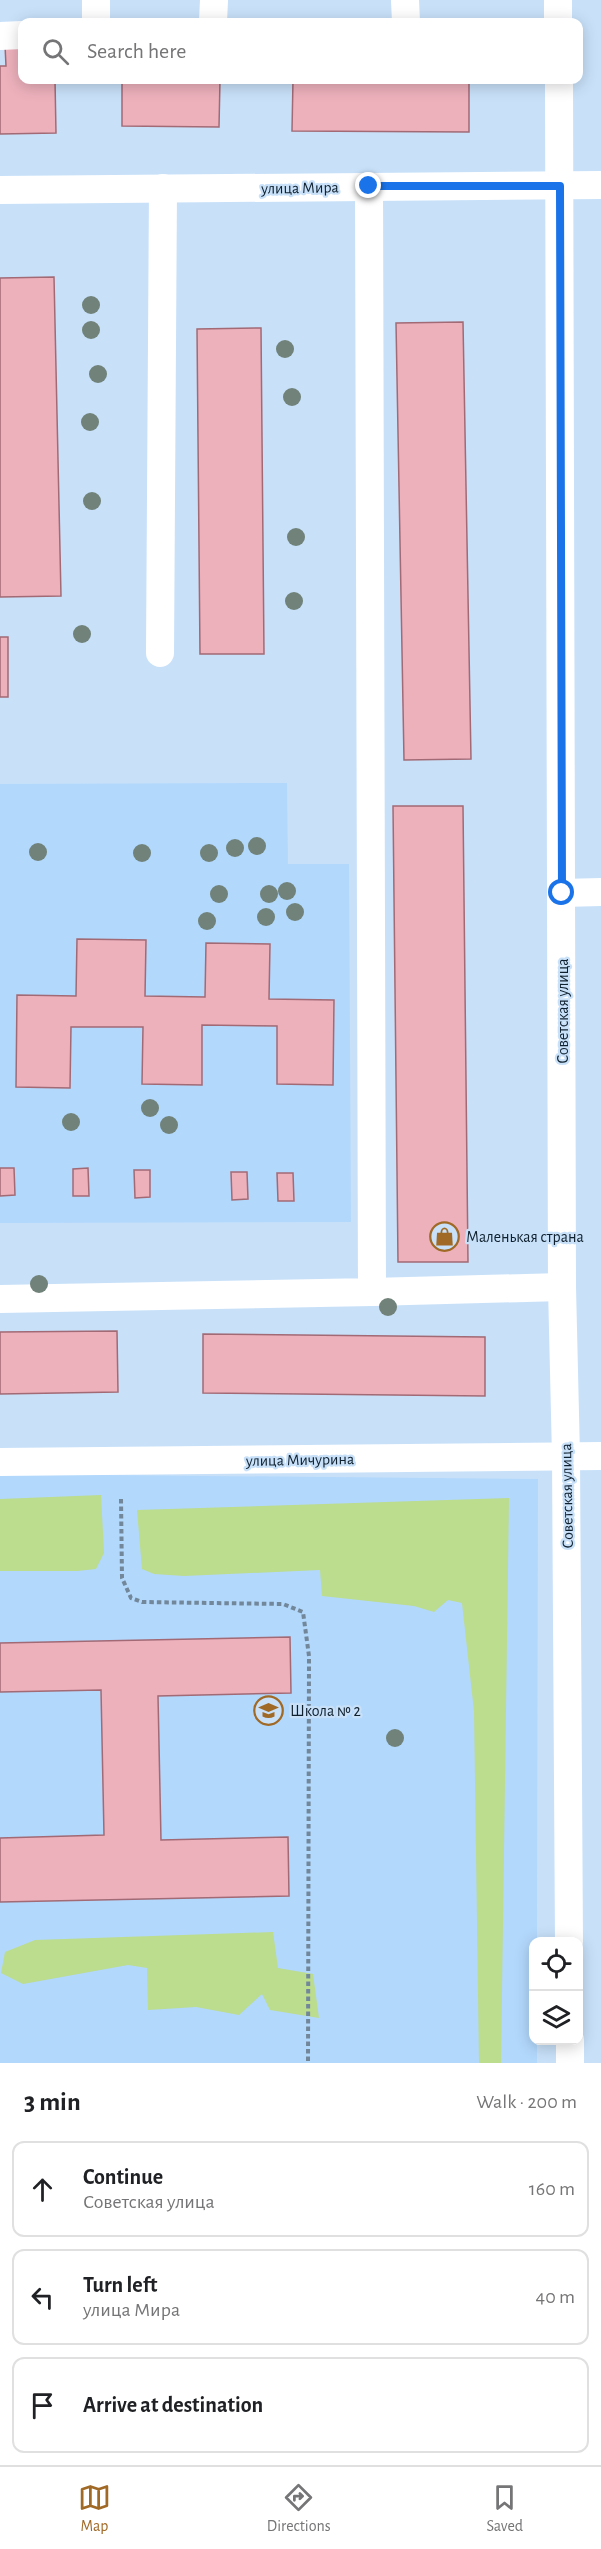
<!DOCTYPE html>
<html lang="en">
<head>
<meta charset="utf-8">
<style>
  body { margin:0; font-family:"Alegreya Sans",sans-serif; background:#f2f2f2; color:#202124 }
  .controls { position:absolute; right:18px; bottom:18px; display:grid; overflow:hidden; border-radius:12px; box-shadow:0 3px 15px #0003 }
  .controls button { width:54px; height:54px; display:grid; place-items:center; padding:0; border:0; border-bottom:2px solid #e0e0e0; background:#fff; color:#202124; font:30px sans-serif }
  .stop { position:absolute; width:18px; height:18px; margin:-14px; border:4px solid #1a73e8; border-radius:50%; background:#fff }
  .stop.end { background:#1a73e8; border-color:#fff; box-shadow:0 2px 6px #0008 }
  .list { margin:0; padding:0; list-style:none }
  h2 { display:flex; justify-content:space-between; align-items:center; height:78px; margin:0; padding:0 24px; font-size:26px }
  h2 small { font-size:20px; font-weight:400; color:#757577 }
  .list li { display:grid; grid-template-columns:39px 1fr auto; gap:18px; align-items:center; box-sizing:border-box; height:96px; margin:0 12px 12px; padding:0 12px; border:2px solid #e0e0e0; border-radius:12px }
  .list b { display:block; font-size:22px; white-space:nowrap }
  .list p { margin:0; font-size:20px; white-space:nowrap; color:#757577 }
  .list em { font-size:20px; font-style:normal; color:#757577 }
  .icon { flex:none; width:33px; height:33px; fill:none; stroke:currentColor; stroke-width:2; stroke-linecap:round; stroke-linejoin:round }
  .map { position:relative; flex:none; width:601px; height:2063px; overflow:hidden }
  .search { position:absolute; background:#fff; box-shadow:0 3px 15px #0003; left:18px; right:18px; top:18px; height:66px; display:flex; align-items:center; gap:15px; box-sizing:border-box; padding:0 21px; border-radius:12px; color:#757577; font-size:22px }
  .sheet { height:402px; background:#fff }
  nav { display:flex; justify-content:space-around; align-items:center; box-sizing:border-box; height:84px; border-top:2px solid #e0e0e0; background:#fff; font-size:16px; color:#757577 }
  nav a { display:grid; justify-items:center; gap:3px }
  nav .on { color:#a16926 }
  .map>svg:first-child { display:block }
  .built { fill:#b2d8fc }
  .green { fill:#bcdc8e }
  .building { fill:#edb1bc; stroke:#a16a75; stroke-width:1.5 }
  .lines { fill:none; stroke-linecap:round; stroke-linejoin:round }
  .path { stroke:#72879a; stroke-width:4; stroke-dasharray:4.5 3; stroke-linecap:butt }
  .minor { stroke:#fff; stroke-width:28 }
  .tree { fill:#708279 }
  .route { stroke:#1a73e8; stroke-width:8 }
  .labels { text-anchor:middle; stroke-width:4.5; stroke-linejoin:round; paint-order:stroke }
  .street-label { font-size:16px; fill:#0f202e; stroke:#c8e1f9 }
  .poi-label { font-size:16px; fill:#0f202e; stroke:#c8e1f9; text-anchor:start }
</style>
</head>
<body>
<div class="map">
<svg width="601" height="2063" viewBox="0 0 601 2063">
  <rect width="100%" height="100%" fill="#c8e1f9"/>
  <g class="built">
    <path d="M287 783 288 864H349L351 1222 0 1223V784Z"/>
    <path d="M0 1474 538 1479 537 1941 534 1942V2040L537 2041V2063H0Z"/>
  </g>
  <g class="green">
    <path d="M101 1495 104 1553 96 1569 77 1571H0V1499Z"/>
    <path d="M509 1498 501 2063H479L474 1711 462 1603 448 1600 434 1612 414 1606 322 1596 320 1570 184 1576 154 1574 142 1569 137 1510Z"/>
    <path d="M273 1932 278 1968 313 1974 319 2018 270 2010 262 1994 239 2015 196 2007 148 2010 147 1968 128 1965 23 1984 1 1973 5 1952 35 1940Z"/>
  </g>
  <g class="building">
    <path d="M22 44V80H55L56 133 0 134V66H6L5 45Z"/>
    <path d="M122 80H220L219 127 122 126Z"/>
    <path d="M293 80H469V132L292 131Z"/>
    <path d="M54 277 61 596 0 597V278Z"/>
    <path d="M463 322 471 759 404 760 396 323Z"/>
    <path d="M261 328 264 654H200L197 329Z"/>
    <rect x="0" y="637" width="8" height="60"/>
    <path d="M393 806H463L468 1262H398Z"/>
    <path d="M77 939 146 940 145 996 205 997 206 943 270 944 269 999 334 1000 333 1085 277 1084V1026L202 1025V1085L142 1084 143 1027H71L70 1088 16 1087 17 995 76 996Z"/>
    <path d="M0 1168H14L15 1195 0 1196Z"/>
    <path d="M88 1168 89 1196H73V1169Z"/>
    <path d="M134 1170H150V1197L135 1198Z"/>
    <path d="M231 1172H247L248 1199 232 1200Z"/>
    <path d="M277 1173H293L294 1201H278Z"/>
    <path d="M117 1331 118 1392 0 1394V1332Z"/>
    <path d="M203 1334 485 1337V1396L203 1393Z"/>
    <path d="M290 1637 291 1693 158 1696 161 1840 288 1837 289 1896 0 1902V1838L104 1835 101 1690 0 1692V1643Z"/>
  </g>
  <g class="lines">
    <path class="path" d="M121 1499 122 1578 131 1598 142 1602 283 1604 303 1612 309 1656 308 2063"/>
    <g class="minor">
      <path d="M96 0V22"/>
      <path d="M405 0 406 22"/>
      <path d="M558 0V22"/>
      <path d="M213 22 214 0"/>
      <path d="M0 36 22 35"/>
      <path d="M559 80 562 1287 566 1456 569 1942"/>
      <path d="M0 190 601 185"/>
      <path d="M160 653 163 188"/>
      <path d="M562 893 601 892"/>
      <path d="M372 1292 562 1287"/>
      <path d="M0 1299 372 1292 369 186"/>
      <path d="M0 1462 601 1456"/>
      <path d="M570 2040V2063"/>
    </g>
  </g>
  <g class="tree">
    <circle cx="91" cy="305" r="9"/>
    <circle cx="91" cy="330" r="9"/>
    <circle cx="285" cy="349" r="9"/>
    <circle cx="98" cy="374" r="9"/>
    <circle cx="292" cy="397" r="9"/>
    <circle cx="90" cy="422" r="9"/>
    <circle cx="92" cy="501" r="9"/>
    <circle cx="296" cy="537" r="9"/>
    <circle cx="294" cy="601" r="9"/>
    <circle cx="82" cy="634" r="9"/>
    <circle cx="257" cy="846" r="9"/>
    <circle cx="235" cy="848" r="9"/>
    <circle cx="38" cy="852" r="9"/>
    <circle cx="142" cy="853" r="9"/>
    <circle cx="209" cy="853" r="9"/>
    <circle cx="287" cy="891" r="9"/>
    <circle cx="219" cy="894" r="9"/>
    <circle cx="269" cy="894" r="9"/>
    <circle cx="295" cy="912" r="9"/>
    <circle cx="266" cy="917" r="9"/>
    <circle cx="207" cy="921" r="9"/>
    <circle cx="150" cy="1108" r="9"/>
    <circle cx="71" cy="1122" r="9"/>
    <circle cx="169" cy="1125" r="9"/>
    <circle cx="39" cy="1284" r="9"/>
    <circle cx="388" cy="1307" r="9"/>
    <circle cx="395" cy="1738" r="9"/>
  </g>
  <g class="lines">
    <path class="route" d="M369 186H560L562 893"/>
  </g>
  <defs>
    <symbol id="shop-ring" viewBox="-11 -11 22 22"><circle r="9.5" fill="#c8e1f9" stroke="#a16926" stroke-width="1.5"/><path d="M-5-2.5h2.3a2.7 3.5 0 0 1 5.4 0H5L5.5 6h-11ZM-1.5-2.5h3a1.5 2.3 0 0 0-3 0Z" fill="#a16926"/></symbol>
    <symbol id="school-ring" viewBox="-11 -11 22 22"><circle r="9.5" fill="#c8e1f9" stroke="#a16926" stroke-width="1.5"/><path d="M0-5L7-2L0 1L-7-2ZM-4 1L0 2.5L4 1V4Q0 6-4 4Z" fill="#a16926"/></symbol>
  </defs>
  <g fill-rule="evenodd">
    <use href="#shop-ring" x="428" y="1220" width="33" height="33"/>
    <use href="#school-ring" x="252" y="1694" width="33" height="33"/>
  </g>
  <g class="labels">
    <g class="street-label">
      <text transform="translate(300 187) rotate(-1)" y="6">улица Мира</text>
      <text transform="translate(562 1011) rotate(-90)" y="6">Советская улица</text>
      <text transform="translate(300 1459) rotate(-1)" y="6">улица Мичурина</text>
      <text transform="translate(566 1496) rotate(-91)" y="6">Советская улица</text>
    </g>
    <g class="poi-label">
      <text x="466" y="1242">Маленькая страна</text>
      <text x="290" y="1716">Школа № 2</text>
    </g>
  </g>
</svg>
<div class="controls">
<button><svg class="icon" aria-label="locate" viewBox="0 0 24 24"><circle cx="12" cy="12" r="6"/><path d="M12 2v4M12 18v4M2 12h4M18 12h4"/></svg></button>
<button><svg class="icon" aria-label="layers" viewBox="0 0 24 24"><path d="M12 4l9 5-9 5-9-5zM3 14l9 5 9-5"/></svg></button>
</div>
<div class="stop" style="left:562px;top:893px"></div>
<div class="stop end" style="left:369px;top:186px"></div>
<div class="search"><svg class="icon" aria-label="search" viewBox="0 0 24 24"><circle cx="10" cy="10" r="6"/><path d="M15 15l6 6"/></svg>Search here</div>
</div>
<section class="sheet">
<h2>3 min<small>Walk · 200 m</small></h2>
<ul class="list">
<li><svg class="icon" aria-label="ahead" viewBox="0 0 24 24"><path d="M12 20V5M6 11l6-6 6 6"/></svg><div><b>Continue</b><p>Советская улица</p></div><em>160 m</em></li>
<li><svg class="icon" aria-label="left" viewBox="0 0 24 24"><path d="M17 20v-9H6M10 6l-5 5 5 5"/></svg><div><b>Turn left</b><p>улица Мира</p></div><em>40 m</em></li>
<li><svg class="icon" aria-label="arrive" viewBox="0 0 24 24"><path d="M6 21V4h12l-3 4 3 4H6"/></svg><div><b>Arrive at destination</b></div></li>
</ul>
</section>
<nav>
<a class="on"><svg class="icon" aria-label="map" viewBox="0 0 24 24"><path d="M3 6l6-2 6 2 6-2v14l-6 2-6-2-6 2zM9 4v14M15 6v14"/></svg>Map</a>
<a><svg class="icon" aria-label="directions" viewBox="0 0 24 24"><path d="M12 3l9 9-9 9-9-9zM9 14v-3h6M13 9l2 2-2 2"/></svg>Directions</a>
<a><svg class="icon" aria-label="saved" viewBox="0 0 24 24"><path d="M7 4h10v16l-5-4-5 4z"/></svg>Saved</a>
</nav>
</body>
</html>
